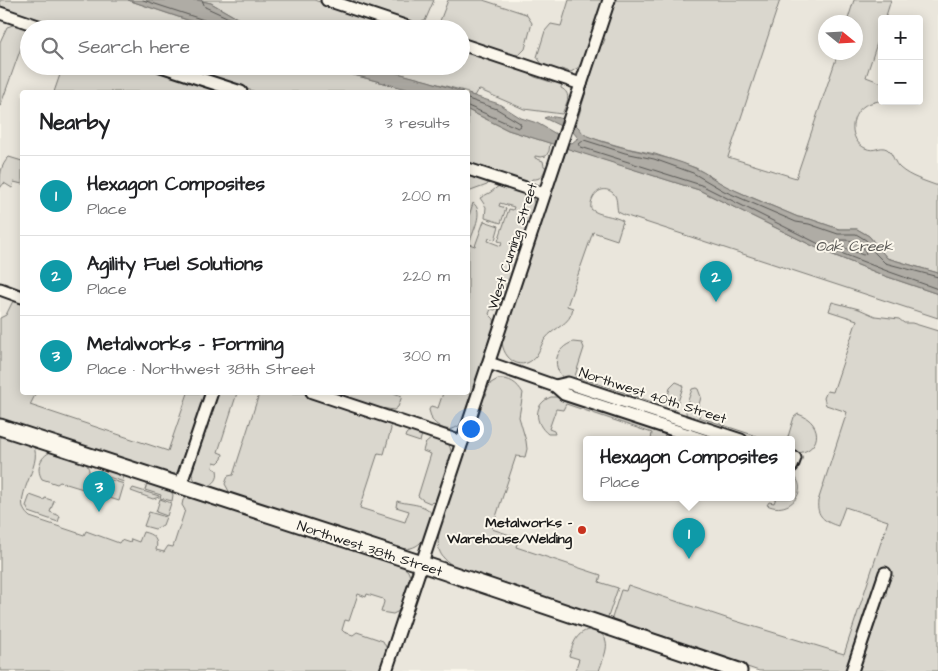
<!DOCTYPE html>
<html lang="en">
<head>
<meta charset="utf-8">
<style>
  body { margin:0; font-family:"Architects Daughter",sans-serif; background:#f2f2f2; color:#202124 }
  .controls { position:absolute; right:15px; top:15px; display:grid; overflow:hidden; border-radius:5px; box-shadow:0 2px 12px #0003 }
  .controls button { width:45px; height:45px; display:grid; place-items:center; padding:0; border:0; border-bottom:1px solid #e0e0e0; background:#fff; color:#202124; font:25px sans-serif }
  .compass { position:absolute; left:818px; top:15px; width:45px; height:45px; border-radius:50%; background:#fff; box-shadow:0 2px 12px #0003; rotate:108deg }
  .you { position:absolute; left:470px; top:428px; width:18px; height:18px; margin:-12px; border:4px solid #fff; border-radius:50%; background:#1a73e8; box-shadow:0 0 0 8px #1a73e833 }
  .badge { display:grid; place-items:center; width:32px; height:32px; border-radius:50%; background:#b45309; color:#fff; font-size:16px; font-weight:700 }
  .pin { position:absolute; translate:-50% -41px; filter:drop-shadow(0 1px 2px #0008) }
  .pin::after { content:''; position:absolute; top:26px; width:18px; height:15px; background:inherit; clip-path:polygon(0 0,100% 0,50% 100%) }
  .popup { position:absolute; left:583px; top:436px; width:212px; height:65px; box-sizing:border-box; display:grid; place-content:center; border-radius:5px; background:#fff; filter:drop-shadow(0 1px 4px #0005); font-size:16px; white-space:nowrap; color:#757577 }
  .popup b { font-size:19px; color:#202124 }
  .popup::after { content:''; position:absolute; left:50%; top:100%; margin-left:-10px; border:10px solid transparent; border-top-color:#fff }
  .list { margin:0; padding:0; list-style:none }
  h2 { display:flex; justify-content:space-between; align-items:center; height:65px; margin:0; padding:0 20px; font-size:21px }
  h2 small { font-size:16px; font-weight:400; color:#757577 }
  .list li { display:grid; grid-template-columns:32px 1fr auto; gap:15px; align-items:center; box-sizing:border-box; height:80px; padding:0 20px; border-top:1px solid #e0e0e0 }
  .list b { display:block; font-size:19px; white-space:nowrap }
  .list p { margin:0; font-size:16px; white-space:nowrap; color:#757577 }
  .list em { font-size:16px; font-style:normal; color:#757577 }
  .icon { flex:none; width:28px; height:28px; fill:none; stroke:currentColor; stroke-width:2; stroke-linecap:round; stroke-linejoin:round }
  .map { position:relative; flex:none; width:938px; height:671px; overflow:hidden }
  .search { position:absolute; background:#fff; box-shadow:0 2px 12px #0003; left:20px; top:20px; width:450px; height:55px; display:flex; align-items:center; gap:12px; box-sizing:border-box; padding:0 18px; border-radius:28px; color:#757577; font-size:19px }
  .panel { position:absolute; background:#fff; box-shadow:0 2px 12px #0003; left:20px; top:90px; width:450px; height:305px; border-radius:5px }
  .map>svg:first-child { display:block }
  .built { fill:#eae6dc; fill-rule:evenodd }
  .green { fill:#dad7ce; stroke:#7b7a75 }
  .water { fill:#afaca5; stroke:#74726e }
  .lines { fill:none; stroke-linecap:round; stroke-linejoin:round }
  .shore { stroke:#575653; stroke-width:1 }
  .minor-casing { stroke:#1c1c1c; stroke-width:15 }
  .major-casing { stroke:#1c1c1c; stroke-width:19 }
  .minor { stroke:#fbf7ec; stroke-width:11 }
  .major { stroke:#fbf7ec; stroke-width:15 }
  .poi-dot { fill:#c8321e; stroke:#fbf7ec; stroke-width:2 }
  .labels { text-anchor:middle; stroke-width:4; stroke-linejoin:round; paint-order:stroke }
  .street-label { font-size:14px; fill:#1c1c1c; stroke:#fbf7ec }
  .poi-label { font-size:14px; font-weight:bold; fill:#1c1c1c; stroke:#fbf7ec; text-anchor:end }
  .water-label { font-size:15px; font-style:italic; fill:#575653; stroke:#fbf7ec }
</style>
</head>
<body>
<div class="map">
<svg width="938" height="671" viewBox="0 0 938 671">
  <rect width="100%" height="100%" fill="#fbf7ec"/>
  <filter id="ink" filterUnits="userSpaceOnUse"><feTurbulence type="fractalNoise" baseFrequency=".02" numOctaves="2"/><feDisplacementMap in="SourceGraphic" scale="10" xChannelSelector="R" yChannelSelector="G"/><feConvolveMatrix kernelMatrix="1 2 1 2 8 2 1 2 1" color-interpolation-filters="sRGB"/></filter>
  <g filter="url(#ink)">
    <path class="built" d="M0 0H938V671H0ZM882 19H919V101H882ZM826 22H856V52H826ZM29 29H461V66H29ZM22 92H468V392H22ZM586 440H792V498H586Z"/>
    <g class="green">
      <path d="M0 0H128L214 29H62L0 8Z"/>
      <path d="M197 0H314L401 29H256L211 3Z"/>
      <path d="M353 0H434L425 21 414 23 360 5Z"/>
      <path d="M448 0H483L526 14 532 23 525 49 519 55H509L461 39V29H442L440 21Z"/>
      <path d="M569 0H604L583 63H581L579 67 571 72 561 69 559 71 542 64 537 57 545 31 551 24 561 26Z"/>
      <path d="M615 0H780L728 157 796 178 838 53 856 52V22H847L854 0H891L885 19H882V28L866 77 882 83V100C876 102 868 103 864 106 849 116 849 140 865 148 875 153 879 145 887 149 893 153 894 163 900 168 910 177 925 181 938 186V273L887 258 869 236 857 229H839L810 219 798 217 727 187 696 168 655 154 626 148 591 138 581 133 576 125 599 48 603 44 605 39 602 38Z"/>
      <path d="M16 24 32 29H29V47L22 45 0 107V42L7 27Z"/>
      <path d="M461 49 517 67 535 77 554 83 557 81 562 83 561 88C573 94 566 104 562 114L524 109 480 90 477 91 474 96 468 94V92L371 66H461Z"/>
      <path d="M63 66H147L228 92H54Z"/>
      <path d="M176 66H320L418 92H256Z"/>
      <path d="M468 110 508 130 550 143 549 151 546 156 541 157 535 156V158L543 161 544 166 546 167C543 174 542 180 532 179L530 183 468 162Z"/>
      <path d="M567 148 699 190 821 250 885 276 938 294V318L624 215 618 212C616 205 618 198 613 193 601 183 589 197 591 209 599 216 613 215 623 221L617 240 593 232 567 306 573 308C570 326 555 326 545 339 541 344 540 351 536 356 523 373 502 360 502 340Z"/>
      <path d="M9 157 22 161V184L14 182 12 188 4 183 0 188C0 175 0 166 9 157Z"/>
      <path d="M468 172 489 182 487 185 468 192Z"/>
      <path d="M500 185 532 195 535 206 514 272 501 305 495 310 491 309 489 314 494 319 495 327 462 422C453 434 441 430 432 420L429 410 431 406 438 408 443 393 468 392V219L473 203C485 211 472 233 469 244L475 246 484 221 499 226 495 240 489 238 488 241 501 246 502 242 498 241 509 209 513 210 514 207 500 203 499 206 506 208 501 223 485 218 486 207 480 198 491 192Z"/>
      <path d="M14 299 22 301V392L36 393 30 405 168 451 188 393H208L181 470 173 475 167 474 101 454V448L99 453 0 420V318L6 315Z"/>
      <path d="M832 302 859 309 875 316 899 319 904 323H912L938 331V671H859L883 600 887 595C885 588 888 581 894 576L883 571 847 671H759L671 641C666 636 659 634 652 635L611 621 621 590 626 591 628 585 729 619 844 654 888 521 845 507 838 526C825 522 816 516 818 501L847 412 826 405 824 398 827 391 833 392 857 320 829 311Z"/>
      <path d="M573 342 582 343 584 348 575 376 661 405 662 401 666 402 670 388 676 382 681 384 683 387 676 408 670 412 563 378C551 364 556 348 573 342Z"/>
      <path d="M498 379C510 378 517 383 523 393L519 417 526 441 527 449 525 457 516 456 492 529 519 538 516 547 601 575 599 582 618 588 608 617 604 619 452 565C436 554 437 545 440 527L483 399 487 394 485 393 491 383Z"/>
      <path d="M696 388 698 389 701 397 697 412 700 413 699 417 768 440H752L689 420C682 411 689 399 692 389Z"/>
      <path d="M391 392 402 396 398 407 394 410 374 407 329 393Z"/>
      <path d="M217 393H237L218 452 223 454 222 459 218 463 214 462 213 468 217 470C219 479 215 483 207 487L196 483 191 472Z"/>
      <path d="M255 393H303L373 415 390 423 391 429 384 454 378 453 360 508 405 522 409 511 396 507 397 501C408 505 432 503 432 518 426 534 424 548 404 549L231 495 225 484 228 476 233 475 259 394Z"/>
      <path d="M551 397H562L664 432 665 440H651L652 433 566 404 563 410 556 409 549 429 554 431 555 434H548C534 423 533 404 551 397Z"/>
      <path d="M798 414C826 423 821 455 792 453V440H787L794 417Z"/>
      <path d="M411 430 422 434 420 442 405 437 406 434Z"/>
      <path d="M0 431 33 445C45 466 7 500 30 517L84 535 86 531 119 543 121 540 130 543 131 539 139 542 143 532C153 534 159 539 156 550L164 552 168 546 173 547 185 510 182 505 183 500 192 495 401 565 408 571 411 579 401 610 393 614 381 612 384 602 383 599 367 594 366 597 358 594 349 621 345 620 342 630 344 632 353 635 357 632 383 641 388 651 381 671H0Z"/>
      <path d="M434 436C445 440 452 443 451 456L437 501 430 503 423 500 418 496 431 454 423 451 425 444Z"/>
      <path d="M54 451C76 458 101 460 83 489L60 482 57 484 42 479C35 468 41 454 54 451Z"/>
      <path d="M105 468 121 473 124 482 96 473Z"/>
      <path d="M792 474C811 489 790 516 767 505L769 502 774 503 776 498H792Z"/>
      <path d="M95 475 124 484 119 501 91 492Z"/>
      <path d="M148 481 170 489 173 495 172 501 160 498 161 495 145 490Z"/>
      <path d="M133 488 159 496V497L153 499 131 491Z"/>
      <path d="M30 495 44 500 45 498 54 501 50 512 60 516 58 522 29 512 26 506Z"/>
      <path d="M160 499 171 503 167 516 156 512Z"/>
      <path d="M149 512 166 517 163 525 155 529 144 526Z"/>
      <path d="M592 629C615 637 605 653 599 671H575L579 659 569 656C574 642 576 632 592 629Z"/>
    </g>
    <g class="water">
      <path d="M128 0H197L211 3 256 29H214Z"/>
      <path d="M320 66H371L428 81 463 92H418Z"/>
      <path d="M468 94 499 104 521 118 537 123 572 143 578 138 573 132 544 118C550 114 570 120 576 125 582 130 581 134 590 137 624 151 662 153 695 168 707 173 717 182 728 187 751 198 775 207 798 217L810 219 839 229H857L869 236 887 258 938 273V294L885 276 821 250 699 190 508 130 468 110Z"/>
    </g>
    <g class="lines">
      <g class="shore">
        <path d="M143 0 210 22 213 25 214 29"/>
        <path d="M202 0 205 7 231 19 246 29"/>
        <path d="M468 99 497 109 520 123 521 126 518 128 468 106"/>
        <path d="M839 240C851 240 862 240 866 254L863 255 837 245 836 242Z"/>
        <path d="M938 277 885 263 875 253 866 240 856 234H838L809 224 796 222 724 191 693 173 654 159 625 153 584 140 579 144 581 147 701 185 823 246 887 271 938 289"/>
      </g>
      <defs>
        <g id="minor">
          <path d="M327 0 414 29"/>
          <path d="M0 13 47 29"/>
          <path d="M461 44 581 84"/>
          <path d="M161 66 241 92"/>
          <path d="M468 169 544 194"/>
          <path d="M0 289 22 297"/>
          <path d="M489 363 555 386 564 394 704 440"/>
          <path d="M555 386 568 383 741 440"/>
          <path d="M312 392 462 442"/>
          <path d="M792 457 795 458 792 466"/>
          <path d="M180 486 212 392"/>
          <path d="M386 671 609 0"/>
          <path d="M852 671 885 573"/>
        </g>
        <path id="major" d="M0 427 422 564 739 671"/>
      </defs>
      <use href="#minor" class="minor-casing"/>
      <use href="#major" class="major-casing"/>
      <use href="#minor" class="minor"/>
      <use href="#major" class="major"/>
    </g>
  </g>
  <circle class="poi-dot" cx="582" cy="530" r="5"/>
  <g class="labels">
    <g class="street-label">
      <text transform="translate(512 246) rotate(-72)" y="5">West Cuming Street</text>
      <text transform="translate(653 395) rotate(18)" y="5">Northwest 40th Street</text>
      <text transform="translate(370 548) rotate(18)" y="5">Northwest 38th Street</text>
    </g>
    <g class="poi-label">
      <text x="572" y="527">Metalworks -<tspan x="572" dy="16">Warehouse/Welding</tspan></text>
    </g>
    <g class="water-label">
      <text x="854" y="251">Oak Creek</text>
    </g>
  </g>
</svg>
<div class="controls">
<button>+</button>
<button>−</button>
</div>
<svg class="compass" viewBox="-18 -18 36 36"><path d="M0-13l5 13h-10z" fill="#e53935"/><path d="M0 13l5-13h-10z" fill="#757577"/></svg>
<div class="you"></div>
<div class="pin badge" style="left:689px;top:559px;background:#0f9aa8">1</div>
<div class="popup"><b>Hexagon Composites</b>Place</div>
<div class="pin badge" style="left:716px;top:302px;background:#0f9aa8">2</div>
<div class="pin badge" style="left:99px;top:512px;background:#0f9aa8">3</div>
<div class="search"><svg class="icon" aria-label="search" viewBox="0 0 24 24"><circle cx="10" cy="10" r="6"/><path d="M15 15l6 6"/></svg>Search here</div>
<section class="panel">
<h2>Nearby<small>3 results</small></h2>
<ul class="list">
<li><span class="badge" style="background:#0f9aa8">1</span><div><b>Hexagon Composites</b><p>Place</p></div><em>200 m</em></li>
<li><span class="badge" style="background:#0f9aa8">2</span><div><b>Agility Fuel Solutions</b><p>Place</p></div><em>220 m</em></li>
<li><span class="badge" style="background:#0f9aa8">3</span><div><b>Metalworks - Forming</b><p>Place · Northwest 38th Street</p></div><em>300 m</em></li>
</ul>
</section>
</div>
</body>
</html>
